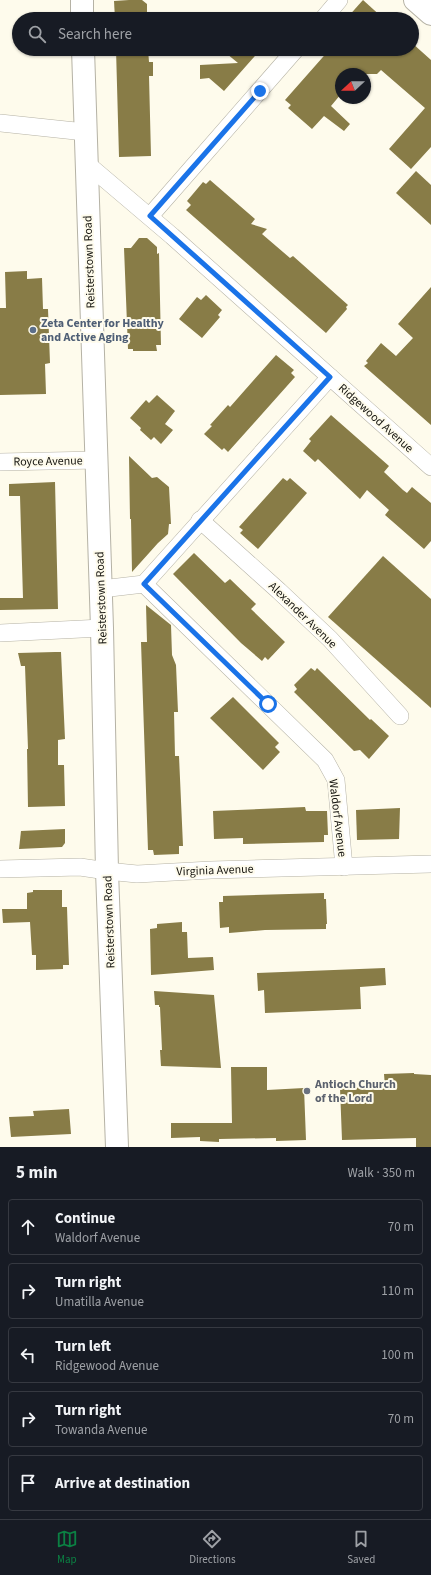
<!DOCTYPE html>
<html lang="en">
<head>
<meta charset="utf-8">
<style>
  body { margin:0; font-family:"Source Sans 3",sans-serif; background:#20242c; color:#f1f3f6 }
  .compass { position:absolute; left:335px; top:68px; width:36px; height:36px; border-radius:50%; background:#171b24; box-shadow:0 1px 3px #0004; rotate:248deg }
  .stop { position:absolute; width:12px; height:12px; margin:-9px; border:3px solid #1a73e8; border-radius:50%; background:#fff }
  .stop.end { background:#1a73e8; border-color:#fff; box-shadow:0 1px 4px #0008 }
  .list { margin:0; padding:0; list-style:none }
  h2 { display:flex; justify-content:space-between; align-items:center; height:52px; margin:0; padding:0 16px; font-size:17px }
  h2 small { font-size:13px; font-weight:400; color:#9ea1a6 }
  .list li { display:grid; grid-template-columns:26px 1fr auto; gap:12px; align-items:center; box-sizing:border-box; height:56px; margin:0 8px 8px; padding:0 8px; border:1px solid #363941; border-radius:4px }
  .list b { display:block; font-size:15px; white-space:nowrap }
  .list p { margin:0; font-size:13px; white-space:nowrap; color:#9ea1a6 }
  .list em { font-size:13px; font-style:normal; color:#9ea1a6 }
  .icon { flex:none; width:22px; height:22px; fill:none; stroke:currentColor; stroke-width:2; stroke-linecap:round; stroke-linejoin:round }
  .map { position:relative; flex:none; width:431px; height:1147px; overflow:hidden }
  .search { position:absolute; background:#171b24; box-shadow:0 1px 3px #0004; left:12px; right:12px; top:12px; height:44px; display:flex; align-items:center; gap:10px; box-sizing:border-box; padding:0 14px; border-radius:22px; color:#9ea1a6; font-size:15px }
  .sheet { height:372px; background:#171b24 }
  nav { display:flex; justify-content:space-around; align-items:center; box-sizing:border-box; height:56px; border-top:1px solid #363941; background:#171b24; font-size:11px; color:#9ea1a6 }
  nav a { display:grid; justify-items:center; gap:2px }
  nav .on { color:#0b8043 }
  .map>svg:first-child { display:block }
  .building { fill:#887c47 }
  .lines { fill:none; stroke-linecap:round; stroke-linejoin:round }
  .street-casing { stroke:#b5b2a5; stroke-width:18 }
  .primary-casing { stroke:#b5b2a5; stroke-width:24 }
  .street { stroke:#fff; stroke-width:17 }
  .primary { stroke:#fff; stroke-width:22 }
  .route { stroke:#1a73e8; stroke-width:5 }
  .service-dot { fill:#5c6f8a; stroke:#fefbec; stroke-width:1.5 }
  .worship-dot { fill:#6b7280; stroke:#fefbec; stroke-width:1.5 }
  .labels { text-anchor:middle; stroke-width:4; stroke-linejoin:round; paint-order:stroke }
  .street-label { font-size:12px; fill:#13120d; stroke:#fefbec }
  .service-label { font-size:12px; font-weight:bold; fill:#4e5e75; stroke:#fefbec; text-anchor:start }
  .worship-label { font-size:12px; font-weight:bold; fill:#5b616d; stroke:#fefbec; text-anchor:start }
</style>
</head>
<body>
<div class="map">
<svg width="431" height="1147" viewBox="0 0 431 1147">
  <rect width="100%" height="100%" fill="#fefbec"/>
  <g class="building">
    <path d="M129 0H142L147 4V19H115L114 1Z"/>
    <path d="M363 0 384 19H346Z"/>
    <path d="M412 43 431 60V147L411 169 389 149 425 108 381 70 377 74H341V94L331 106 350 124 344 131 324 116 312 129 288 108 291 105 285 100 330 49H412Z"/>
    <path d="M116 49H148L149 62H153V76H149L151 156 119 157Z"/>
    <path d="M221 49H261L224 91 209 78 200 79V65L238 63Z"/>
    <path d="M416 171 431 185V225L396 193Z"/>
    <path d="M210 180 255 219 251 224 267 229 262 234 290 258 293 256 348 305 346 307 347 309 326 333 186 210 191 205 187 201 203 182 206 184Z"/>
    <path d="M139 238H147L157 247V254L159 253 161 345H156L157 351H133V349H128L124 248H131Z"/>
    <path d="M27 271V279L42 278 43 309H48L50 363 45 364 46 394 0 395V308H6L5 272Z"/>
    <path d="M431 287V425L364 366 368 363 366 361 381 343 396 356 413 338 398 324Z"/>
    <path d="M206 295 222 310 218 315 220 317 202 338 179 319 197 297 201 300Z"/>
    <path d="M276 355 294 370 291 373 295 377 228 452 224 448 222 450 204 434 212 426 210 425 228 405 230 407Z"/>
    <path d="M157 395 175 411 165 424 173 430 161 444 154 437 151 440 140 430 141 428 130 418 146 400 149 403Z"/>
    <path d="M331 415 389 466 384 472 403 490 407 493 412 487 431 503V541L424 549 385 515 389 510 367 490 360 499 318 459 315 462 303 451 311 441 309 439Z"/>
    <path d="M129 456 152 478 157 477 169 487 171 524H169L168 534 158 543 132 572 131 519H130Z"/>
    <path d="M283 478 287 481 290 478 307 493 258 549 240 533 243 530 239 527Z"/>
    <path d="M55 482 58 609 0 610V598H23L20 496H9V484Z"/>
    <path d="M194 553 225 583 230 579 256 604 251 609 285 642 268 660 265 657 262 661 241 643 173 574Z"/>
    <path d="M383 556 431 599V708L328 617Z"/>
    <path d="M146 605 171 625 172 655 176 665 178 712H174L175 756H179L183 846H179V854L154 855 153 850H148L141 642H147Z"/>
    <path d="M55 652H61L65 739 58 740V765H64L65 806 28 807 27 749H28L25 666H21L18 653Z"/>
    <path d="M311 668 315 671 317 668 370 720 371 719 389 736 369 759 360 750 354 751 294 692 297 689 294 685Z"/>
    <path d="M233 697 279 743 275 747 280 752 263 770 210 718Z"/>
    <path d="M305 807 306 811H327L328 835H324V842L243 844V838L214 839 213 811Z"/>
    <path d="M400 808 399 839 357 840 356 810Z"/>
    <path d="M65 829V843L62 847 19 849 21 831Z"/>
    <path d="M33 890H62V907H67L68 938 69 965H63V969L36 970V955H32L30 922 3 923 2 909H27V893L33 892Z"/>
    <path d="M324 893V899H326L327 924H326V929L265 930 229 933V927L220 928 219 902H223V896Z"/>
    <path d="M182 922V932H187L188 958 213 957 214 970 151 975 150 929 157 928V924Z"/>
    <path d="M385 968 386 985 360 987 361 1009 265 1013 264 990 258 991 257 973Z"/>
    <path d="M154 991 214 995 221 1068 161 1066 160 1050H162L160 1007H159V1005H155Z"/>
    <path d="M231 1067H267V1090L304 1088 306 1140 276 1141V1138L219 1139V1142L200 1141V1137L171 1138V1123H232Z"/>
    <path d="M414 1073V1074L431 1075V1147H416V1138L342 1140 340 1088 385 1087 384 1074Z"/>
    <path d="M69 1109 71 1134 11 1137 9 1117 34 1116 33 1111Z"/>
  </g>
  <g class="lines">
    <defs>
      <g id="street">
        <path d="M323 19 339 0"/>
        <path d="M0 123 85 132"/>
        <path d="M86 163 172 236 431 467"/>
        <path d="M150 216 296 49"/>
        <path d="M0 462 97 460"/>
        <path d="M200 520 279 591 330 639 400 716"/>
        <path d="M144 584 325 760 336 780 344 867"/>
        <path d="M101 589 144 584 330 377"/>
        <path d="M0 633 102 628"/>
        <path d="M0 869 80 867 107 871 137 874 211 870 431 864"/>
      </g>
      <g id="primary">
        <path d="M82 0V19"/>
        <path d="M415 0 431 14"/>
        <path d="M83 49 102 628 107 871 117 1147"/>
      </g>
    </defs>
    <use href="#street" class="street-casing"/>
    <use href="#primary" class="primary-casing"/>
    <use href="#street" class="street"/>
    <use href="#primary" class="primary"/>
  </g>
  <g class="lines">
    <path class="route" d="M260 91 150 216 330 377 144 584 268 704"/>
  </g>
  <circle class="service-dot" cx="33" cy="330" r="4"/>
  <circle class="worship-dot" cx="307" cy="1091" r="4"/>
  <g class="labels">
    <g class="street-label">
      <text transform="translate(89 262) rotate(-92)" y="4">Reisterstown Road</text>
      <text transform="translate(376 418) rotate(42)" y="4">Ridgewood Avenue</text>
      <text transform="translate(48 461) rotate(-1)" y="4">Royce Avenue</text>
      <text transform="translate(101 598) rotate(-92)" y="4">Reisterstown Road</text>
      <text transform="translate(303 615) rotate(44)" y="4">Alexander Avenue</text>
      <text transform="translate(338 818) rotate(83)" y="4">Waldorf Avenue</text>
      <text transform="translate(215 870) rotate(-2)" y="4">Virginia Avenue</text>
      <text transform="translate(109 922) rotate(-92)" y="4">Reisterstown Road</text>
    </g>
    <g class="service-label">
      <text x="41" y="327">Zeta Center for Healthy<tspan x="41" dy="14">and Active Aging</tspan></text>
    </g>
    <g class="worship-label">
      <text x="315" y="1088">Antioch Church<tspan x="315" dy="14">of the Lord</tspan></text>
    </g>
  </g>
</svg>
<svg class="compass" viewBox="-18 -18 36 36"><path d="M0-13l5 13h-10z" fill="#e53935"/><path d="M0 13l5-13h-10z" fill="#9ea1a6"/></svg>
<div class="stop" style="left:268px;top:704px"></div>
<div class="stop end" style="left:260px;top:91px"></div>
<div class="search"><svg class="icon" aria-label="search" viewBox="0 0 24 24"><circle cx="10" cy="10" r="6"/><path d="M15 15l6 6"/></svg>Search here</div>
</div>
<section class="sheet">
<h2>5 min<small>Walk · 350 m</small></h2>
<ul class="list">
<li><svg class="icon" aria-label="ahead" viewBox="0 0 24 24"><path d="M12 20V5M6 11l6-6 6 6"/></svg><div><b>Continue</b><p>Waldorf Avenue</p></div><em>70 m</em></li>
<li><svg class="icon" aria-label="right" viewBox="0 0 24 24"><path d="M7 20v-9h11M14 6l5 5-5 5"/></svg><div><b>Turn right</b><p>Umatilla Avenue</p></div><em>110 m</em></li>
<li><svg class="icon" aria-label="left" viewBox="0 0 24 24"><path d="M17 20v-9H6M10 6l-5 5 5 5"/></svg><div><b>Turn left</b><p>Ridgewood Avenue</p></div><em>100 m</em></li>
<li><svg class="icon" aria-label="right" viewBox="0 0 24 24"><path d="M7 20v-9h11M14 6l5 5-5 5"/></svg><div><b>Turn right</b><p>Towanda Avenue</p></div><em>70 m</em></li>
<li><svg class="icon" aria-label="arrive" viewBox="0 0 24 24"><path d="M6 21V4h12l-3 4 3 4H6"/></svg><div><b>Arrive at destination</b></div></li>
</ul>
</section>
<nav>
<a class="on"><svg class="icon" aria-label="map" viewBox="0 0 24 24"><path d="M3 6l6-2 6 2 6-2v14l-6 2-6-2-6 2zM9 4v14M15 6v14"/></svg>Map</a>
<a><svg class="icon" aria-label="directions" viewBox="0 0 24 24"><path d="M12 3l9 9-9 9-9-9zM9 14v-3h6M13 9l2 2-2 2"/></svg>Directions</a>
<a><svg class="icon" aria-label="saved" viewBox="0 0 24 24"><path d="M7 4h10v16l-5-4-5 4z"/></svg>Saved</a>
</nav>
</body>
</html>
